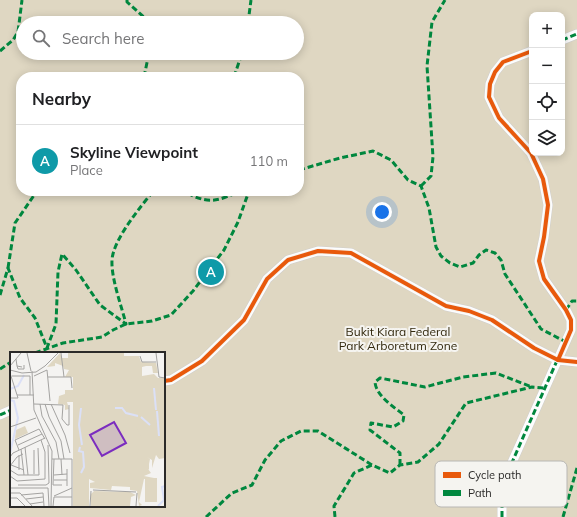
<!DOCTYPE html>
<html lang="en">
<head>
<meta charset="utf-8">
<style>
  body { margin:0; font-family:Mulish,sans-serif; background:#f2f2f2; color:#202124 }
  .controls { position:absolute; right:12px; top:12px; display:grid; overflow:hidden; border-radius:8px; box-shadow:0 2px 10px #0003 }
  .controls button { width:36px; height:36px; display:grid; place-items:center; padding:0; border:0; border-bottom:1px solid #e0e0e0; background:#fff; color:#202124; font:20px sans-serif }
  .you { position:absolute; left:382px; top:212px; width:14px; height:14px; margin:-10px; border:3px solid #fff; border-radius:50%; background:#1a73e8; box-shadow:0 0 0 6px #1a73e833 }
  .badge { display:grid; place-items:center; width:26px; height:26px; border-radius:50%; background:#0b8043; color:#fff; font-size:13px; font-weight:700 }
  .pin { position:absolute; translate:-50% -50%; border:2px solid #fff; box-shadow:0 1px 4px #0006 }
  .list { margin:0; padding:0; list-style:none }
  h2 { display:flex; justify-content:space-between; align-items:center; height:52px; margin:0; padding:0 16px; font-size:17px }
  h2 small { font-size:13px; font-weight:400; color:#757577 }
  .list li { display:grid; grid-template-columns:26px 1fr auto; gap:12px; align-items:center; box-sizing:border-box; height:72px; padding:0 16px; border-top:1px solid #e0e0e0 }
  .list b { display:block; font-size:15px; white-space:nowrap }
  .list p { margin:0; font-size:13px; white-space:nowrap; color:#757577 }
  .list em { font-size:13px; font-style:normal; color:#757577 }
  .icon { flex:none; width:22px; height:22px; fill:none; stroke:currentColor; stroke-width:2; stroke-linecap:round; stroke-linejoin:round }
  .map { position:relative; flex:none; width:577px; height:517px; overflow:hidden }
  .search { position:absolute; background:#fff; box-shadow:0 2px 10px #0003; left:16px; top:16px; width:288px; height:44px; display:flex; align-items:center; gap:10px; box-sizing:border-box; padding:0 14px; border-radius:22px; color:#757577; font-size:15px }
  .panel { position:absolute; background:#fff; box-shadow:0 2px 10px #0003; left:16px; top:72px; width:288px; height:124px; border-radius:16px }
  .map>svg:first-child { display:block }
  .green { fill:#dfd7c2; fill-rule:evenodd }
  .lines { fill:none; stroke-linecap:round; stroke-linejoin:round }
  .street-casing { stroke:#cfcecd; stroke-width:10 }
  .street { stroke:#fdfdfd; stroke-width:9 }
  .quiet { stroke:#00873e; stroke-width:3; stroke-dasharray:6 3; stroke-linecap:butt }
  .cycleway-casing { stroke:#f5f4f0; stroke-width:6 }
  .cycleway { stroke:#e8590c; stroke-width:4 }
  .labels { text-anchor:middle; stroke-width:4; stroke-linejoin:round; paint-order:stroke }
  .park-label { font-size:12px; fill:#32280d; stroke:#f5f4f0 }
  .inset-river { fill:none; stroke:#dbe0f7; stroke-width:2 }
  .inset-road { fill:none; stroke:#a4a3a1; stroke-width:1 }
  .view { fill:#7b2cbf; fill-opacity:0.15; stroke:#7b2cbf; stroke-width:2 }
  .inset-edge { fill:none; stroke:#2b2a29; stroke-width:2 }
  .key { fill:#f5f4f0; stroke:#b8b7b4; stroke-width:1 }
  .key-label { font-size:11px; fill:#2b2a29 }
</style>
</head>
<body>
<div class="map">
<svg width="577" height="517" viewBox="0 0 577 517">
  <rect width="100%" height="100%" fill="#f4f3f1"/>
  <path class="green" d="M0 0H577V517H0ZM532 15H562V153H532ZM23 23H297V53H23ZM21 77H299V191H21ZM11 353H164V506H11Z"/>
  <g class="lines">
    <defs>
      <g id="street">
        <path d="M562 40 577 34"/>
        <path d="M164 381 171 380 202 361 244 320 267 279 288 260 318 251 351 253 446 306 469 311 492 320 534 348 558 360 577 362"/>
        <path d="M0 415 11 410"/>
        <path d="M502 517V503L510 467 571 330V320L566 310 544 279 539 261 544 237 548 205 543 179 531 153 499 118 489 97 490 84 495 72 503 62 532 51"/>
      </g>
    </defs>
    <use href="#street" class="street-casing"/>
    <use href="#street" class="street"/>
    <g class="quiet">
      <path d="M127 0V2L146 19 147 23"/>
      <path d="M248 23 251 0"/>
      <path d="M562 40 577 34"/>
      <path d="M0 51 13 40 18 32 22 0"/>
      <path d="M144 77 149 53"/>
      <path d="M234 77 242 53"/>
      <path d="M299 170 340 158 373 151 391 160 408 180 421 186 429 208 436 247 441 256 450 263 460 267 473 263 479 255 486 250 495 253 501 260 505 274 541 329 566 342"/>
      <path d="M421 186 431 176 433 157 427 66 432 22 445 0"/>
      <path d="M190 191 191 195C212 205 221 199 241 191"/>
      <path d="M8 268 15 223 37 191"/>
      <path d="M0 295 8 268 20 298 35 318 47 348 56 324 58 272 62 254 76 270 100 305 126 324C122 307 108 271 113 254 118 234 140 208 153 191"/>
      <path d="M566 310 572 301H577"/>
      <path d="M35 353 63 343 102 337 113 330 126 324 152 321 171 315 193 291 224 250 238 222 249 191"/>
      <path d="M0 369 11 362"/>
      <path d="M0 415 11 410"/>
      <path d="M400 465V453L370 430 371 423 393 427 403 421 404 415C394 407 376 396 375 382L380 378 425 387 463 377 496 373 532 387"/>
      <path d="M206 517 232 493 252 485 265 460 281 441 301 431H318L372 465 390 473 400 465 418 462 439 444 466 403 532 387 545 388"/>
      <path d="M335 517 334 506 354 473 372 465"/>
      <path d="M502 517V503L510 467 559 356"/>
      <path d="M563 517 577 468"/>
    </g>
    <defs>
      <g id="cycleway">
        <path d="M532 51 503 62 495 72 490 84 489 97 499 118 531 153 543 179 548 205 544 237 539 261 544 279 566 310 571 320V330L558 360"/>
        <path d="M164 381 171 380 202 361 244 320 267 279 288 260 318 251 351 253 446 306 469 311 492 320 534 348 558 360 577 362"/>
      </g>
    </defs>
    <use href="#cycleway" class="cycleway-casing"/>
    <use href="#cycleway" class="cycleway"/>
  </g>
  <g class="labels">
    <g class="park-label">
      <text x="398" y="336">Bukit Kiara Federal<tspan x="398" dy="14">Park Arboretum Zone</tspan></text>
    </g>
  </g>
  <g transform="translate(10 352)">
    <rect width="155" height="155" fill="#f4f3f1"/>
    <path d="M84 139 120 140 126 143 121 145 120 154H81V142Z" fill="#dfd7c2"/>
    <path d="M50 1 52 6H58V1H114V4H129L131 10 146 11 148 21H143L142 14H136L132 15V24L144 22 148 26H155V106L149 107 146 103 142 116V108L137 105 140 107 138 117 141 121 134 124 144 126 134 127 129 150 132 153 129 154 127 139 120 138V135L102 134 101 138 80 136V131L85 130 79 127 63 50H57L59 57 55 58V53L48 52 49 44 55 42V38H63V25H55L59 18 54 17 53 14 45 11V14L37 15Z" fill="#dfd7c2"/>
    <path d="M63 25 155 27V74L126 75 132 86 125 92 129 98 124 106 135 107 139 111V117L128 128 79 127V154H63ZM15 74 18 81 5 87 6 78ZM135 126H147V150H135Z" fill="#dfd7c2"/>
    <path class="inset-river" d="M144 36 146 58M0 37 8 34 14 23M0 48 4 49 8 66 0 101M71 56 69 73 72 93M105 56H112L116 61 128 64M147 59 149 84M131 65 140 73M70 95 69 99 73 100 74 115 71 121M148 154 154 148 152 135 155 134"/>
    <path class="inset-road" d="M17 1 21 19M51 1 54 25M146 1 149 25 155 26M130 4 132 10H146M6 7 7 14 12 15M0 14 11 1M7 14 8 17H14V13M0 18 12 21 26 20 35 14 48 1M22 19 24 58 42 99 41 154M0 21 8 46H0M2 24H20V43M24 24 37 18 40 49M38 25H61L62 36M7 43H24M24 52 53 53 52 67 57 73H59V53M30 52 32 64 46 90 49 107M35 52 39 65 51 89 54 107M41 52 55 83 60 101M0 75 26 66M8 93 32 82M15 95 18 123M11 97 14 123M9 98 5 88 29 77 35 87M0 105 3 101 35 86M42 107H62V154M44 107 43 133H52M51 107 52 123M1 113 14 118M0 114 7 105 13 102M57 117V134M0 118 8 123H29L28 96M9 118V103M24 122V98M44 123 57 122M0 124 7 129 35 127V100L31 88M44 128H57M8 133H36L39 131 38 93M0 136H38L39 154M83 138 126 140M0 141H10L22 154M11 143 33 141 34 154M44 144 62 136M0 146H7L15 154M16 147 33 145M20 152 33 150M43 154 44 145H62M80 154 81 139M126 154 127 141"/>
    <path class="view" d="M104 70 116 91 92 104 80 83Z"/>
    <rect width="155" height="155" class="inset-edge"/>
  </g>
  <rect x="435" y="461" width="132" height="46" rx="6" class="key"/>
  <rect x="443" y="472" width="18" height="6" fill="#e8590c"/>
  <rect x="443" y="490" width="18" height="6" fill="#00873e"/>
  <g class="key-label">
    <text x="468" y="479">Cycle path</text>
    <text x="468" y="497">Path</text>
  </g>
</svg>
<div class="controls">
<button>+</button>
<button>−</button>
<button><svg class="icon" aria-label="locate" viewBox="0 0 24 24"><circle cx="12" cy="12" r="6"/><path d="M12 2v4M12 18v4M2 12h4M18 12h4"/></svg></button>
<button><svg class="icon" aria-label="layers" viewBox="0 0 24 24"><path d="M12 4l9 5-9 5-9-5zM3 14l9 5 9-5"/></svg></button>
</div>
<div class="you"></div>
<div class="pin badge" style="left:211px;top:272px;background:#0f9aa8">A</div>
<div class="search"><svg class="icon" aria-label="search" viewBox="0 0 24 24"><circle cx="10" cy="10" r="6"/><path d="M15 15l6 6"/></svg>Search here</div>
<section class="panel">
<h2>Nearby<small></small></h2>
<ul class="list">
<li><span class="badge" style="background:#0f9aa8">A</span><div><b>Skyline Viewpoint</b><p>Place</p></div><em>110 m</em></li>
</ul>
</section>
</div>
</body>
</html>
